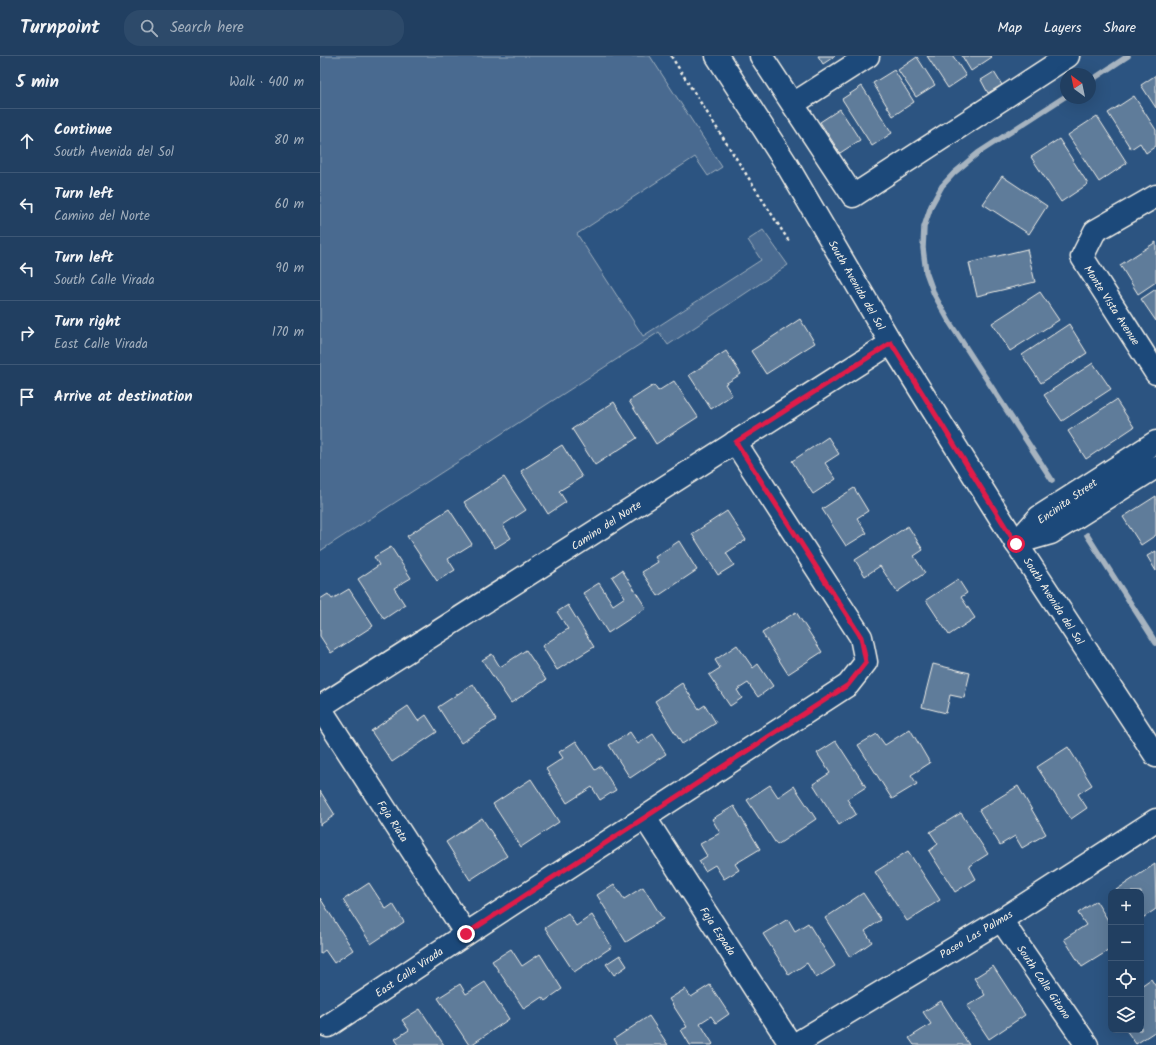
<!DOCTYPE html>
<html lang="en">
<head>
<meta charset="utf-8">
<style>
  body { margin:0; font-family:Kalam,sans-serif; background:#2d4a6a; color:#f1f3f6 }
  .controls { position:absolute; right:12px; bottom:12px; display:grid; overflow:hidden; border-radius:8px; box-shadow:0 4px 16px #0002 }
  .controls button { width:36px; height:36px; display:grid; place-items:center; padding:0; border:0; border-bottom:1px solid #3e5876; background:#213f61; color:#f1f3f6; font:20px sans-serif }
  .compass { position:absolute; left:740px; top:12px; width:36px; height:36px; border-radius:50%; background:#213f61; box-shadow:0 4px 16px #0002; rotate:327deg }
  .stop { position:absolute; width:12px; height:12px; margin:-9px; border:3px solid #e11d48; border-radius:50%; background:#fff }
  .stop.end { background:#e11d48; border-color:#fff; box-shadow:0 1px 4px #0008 }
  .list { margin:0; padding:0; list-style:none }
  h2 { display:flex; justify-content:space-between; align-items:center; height:52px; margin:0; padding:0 16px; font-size:17px }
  h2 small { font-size:13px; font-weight:400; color:#a2afbd }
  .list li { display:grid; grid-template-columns:26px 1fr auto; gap:12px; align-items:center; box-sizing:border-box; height:64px; padding:0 16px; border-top:1px solid #3e5876 }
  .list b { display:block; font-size:15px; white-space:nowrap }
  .list p { margin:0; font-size:13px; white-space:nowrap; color:#a2afbd }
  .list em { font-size:13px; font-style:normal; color:#a2afbd }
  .icon { flex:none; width:22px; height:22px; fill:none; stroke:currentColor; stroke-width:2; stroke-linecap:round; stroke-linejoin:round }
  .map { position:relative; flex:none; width:836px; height:989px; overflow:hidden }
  header { display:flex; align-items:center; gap:24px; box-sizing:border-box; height:56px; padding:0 20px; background:#213f61; border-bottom:1px solid #3e5876 }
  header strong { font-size:19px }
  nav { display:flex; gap:22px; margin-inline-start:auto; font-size:14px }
  .search { width:280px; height:36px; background:#2d4a6a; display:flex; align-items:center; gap:10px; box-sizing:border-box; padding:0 14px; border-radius:16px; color:#a2afbd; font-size:15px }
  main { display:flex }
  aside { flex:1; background:#213f61 }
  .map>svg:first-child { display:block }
  .green { fill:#496b90; stroke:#9eaebc }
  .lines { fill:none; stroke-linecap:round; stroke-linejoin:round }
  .stream { stroke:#a7b4c0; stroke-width:5.5 }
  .building { fill:#5e7b9a; stroke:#f4f1e8 }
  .minor-casing { stroke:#f4f1e8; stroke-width:25 }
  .path { stroke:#f4f1e8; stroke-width:2.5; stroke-dasharray:3 3; stroke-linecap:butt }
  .minor { stroke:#1f4a7a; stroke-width:22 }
  .route { stroke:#e11d48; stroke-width:5 }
  .labels { text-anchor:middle; stroke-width:4; stroke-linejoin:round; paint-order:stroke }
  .street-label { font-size:11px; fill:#f4f1e8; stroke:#1f4a7a }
</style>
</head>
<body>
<header>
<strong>Turnpoint</strong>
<div class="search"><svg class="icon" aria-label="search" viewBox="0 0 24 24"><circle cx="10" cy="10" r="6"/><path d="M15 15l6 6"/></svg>Search here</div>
<nav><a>Map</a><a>Layers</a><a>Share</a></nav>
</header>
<main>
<aside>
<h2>5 min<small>Walk · 400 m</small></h2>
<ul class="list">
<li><svg class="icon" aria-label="ahead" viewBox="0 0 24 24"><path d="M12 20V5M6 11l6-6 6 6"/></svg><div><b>Continue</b><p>South Avenida del Sol</p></div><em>80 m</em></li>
<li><svg class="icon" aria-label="left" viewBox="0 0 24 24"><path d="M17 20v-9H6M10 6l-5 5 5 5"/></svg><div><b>Turn left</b><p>Camino del Norte</p></div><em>60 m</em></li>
<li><svg class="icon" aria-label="left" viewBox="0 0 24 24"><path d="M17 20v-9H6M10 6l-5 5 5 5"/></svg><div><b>Turn left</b><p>South Calle Virada</p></div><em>90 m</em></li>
<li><svg class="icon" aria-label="right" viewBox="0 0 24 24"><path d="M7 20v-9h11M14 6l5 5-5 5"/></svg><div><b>Turn right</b><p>East Calle Virada</p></div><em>170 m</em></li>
<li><svg class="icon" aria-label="arrive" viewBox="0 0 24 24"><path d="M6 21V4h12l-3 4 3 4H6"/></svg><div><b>Arrive at destination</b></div></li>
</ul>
</aside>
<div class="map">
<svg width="836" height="989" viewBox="0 0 836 989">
  <rect width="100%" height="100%" fill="#2c5481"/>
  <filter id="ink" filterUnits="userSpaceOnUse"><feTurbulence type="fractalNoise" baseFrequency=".025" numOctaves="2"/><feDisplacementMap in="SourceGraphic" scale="8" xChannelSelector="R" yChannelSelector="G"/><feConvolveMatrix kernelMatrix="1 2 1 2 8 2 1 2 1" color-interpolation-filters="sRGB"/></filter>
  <g filter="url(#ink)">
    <path class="green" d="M0 0H330L402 111 388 120 375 101 257 178 323 280 441 204 428 184 443 174 468 209 348 289 339 276 0 495Z"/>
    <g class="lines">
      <g class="stream">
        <path d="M770 25 808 0"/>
        <path d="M732 424 630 267 614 238 606 216 603 192 604 171 611 150 622 130 634 117 658 97 746 40"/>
        <path d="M767 479 836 587"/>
      </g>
    </g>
    <g class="building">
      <path d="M498 0H515L503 8Z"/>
      <path d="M607 0H633L646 20 628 32Z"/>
      <path d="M642 0H671L672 1 651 15Z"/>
      <path d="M597 1 615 29 596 41 578 14Z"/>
      <path d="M574 14 594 46 573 60 553 27Z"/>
      <path d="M674 16 682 29 668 37 661 24Z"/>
      <path d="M836 19V52L821 29Z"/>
      <path d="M542 30 572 77 552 90 522 43Z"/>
      <path d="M814 40 836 74V90L826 97 820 87 811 93 788 57Z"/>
      <path d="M520 53 540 84 520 97 500 66Z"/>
      <path d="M777 60 807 107 779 126 748 79Z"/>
      <path d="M739 83 768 128 741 146 711 101Z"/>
      <path d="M682 120 727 150 709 178 663 148Z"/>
      <path d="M836 186V226L818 238 800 209Z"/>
      <path d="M707 193 715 226 657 240 649 207Z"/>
      <path d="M836 233V265L821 243Z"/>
      <path d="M720 236 739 264 690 295 672 267Z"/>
      <path d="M480 263 495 287 446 318 431 295Z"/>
      <path d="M749 268 767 297 721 327 702 299Z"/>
      <path d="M406 295 421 318 405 328 412 339 391 353 369 319Z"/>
      <path d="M773 307 791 333 742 365 724 339Z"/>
      <path d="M354 325 378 361 336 388 309 345 334 329 338 335Z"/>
      <path d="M796 344 814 371 766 403 748 375Z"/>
      <path d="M294 346 317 382 275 409 252 373Z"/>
      <path d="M508 381 519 398 505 407 516 423 493 438 472 405Z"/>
      <path d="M242 389 262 421 239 435 246 446 228 458 201 415Z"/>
      <path d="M184 421 206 454 183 469 191 482 175 492 144 446Z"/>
      <path d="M534 432 548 455 537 462 547 477 526 490 502 453Z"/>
      <path d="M836 440V479L821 489 803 461Z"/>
      <path d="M129 453 152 488 128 503 135 514 117 525 87 480Z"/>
      <path d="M407 455 426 484 406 497 414 509 398 519 372 478Z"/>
      <path d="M588 470 603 494 594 500 605 517 577 536 560 510 545 520 535 504Z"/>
      <path d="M359 485 377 514 338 540 322 516 338 506 335 501Z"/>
      <path d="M71 491 91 522 74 532 85 549 64 563 38 523 59 509 54 501Z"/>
      <path d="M836 495V515L827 500Z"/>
      <path d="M302 514 326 552 288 577 263 537 279 527 293 549 305 541 292 521Z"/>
      <path d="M638 523 647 537 641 541 655 562 629 579 606 544Z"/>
      <path d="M29 533 53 570 11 597 0 580V543L8 538 12 543Z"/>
      <path d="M248 549 274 591 237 614 222 590 248 573 237 556Z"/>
      <path d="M476 556 502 596 468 618 442 577Z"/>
      <path d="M417 589 433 612 438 608 453 630 438 641 428 627 417 634 422 642 410 650 389 619 400 612 395 604Z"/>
      <path d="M206 594 226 624 191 647 162 604 172 598 180 611Z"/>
      <path d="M613 608 650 617 644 642 630 639 626 657 602 651Z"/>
      <path d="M362 627 379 653 385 649 396 667 362 688 335 645Z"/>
      <path d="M153 628 176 664 141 687 118 651Z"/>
      <path d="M88 650 98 665 106 659 117 676 72 706 51 675Z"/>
      <path d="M590 673 610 707 591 719 597 728 572 743 538 689 557 678 565 689Z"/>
      <path d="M310 676 318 688 333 678 346 698 310 722 289 689Z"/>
      <path d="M256 685 275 714 281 710 296 734 280 744 272 731 247 747 226 713 243 702 239 696Z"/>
      <path d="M516 685 546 731 527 743 536 758 519 769 493 728 510 717 497 697Z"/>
      <path d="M748 691 772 729 758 738 767 752 751 763 717 711Z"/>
      <path d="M211 723 239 766 201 791 173 748Z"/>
      <path d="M450 729 458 741 474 730 496 763 457 789 427 744Z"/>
      <path d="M698 730 726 778 702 792 695 780 680 789 659 754Z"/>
      <path d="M0 735 15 759 0 769Z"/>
      <path d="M414 750 440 793 415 808 419 814 404 823 395 809 385 815 379 805 387 800 380 788 400 777 392 763Z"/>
      <path d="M641 757 668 798 649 810 656 823 635 836 609 795 618 788 610 776Z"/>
      <path d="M162 762 187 800 150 824 126 786Z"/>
      <path d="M588 795 620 844 587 865 555 816Z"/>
      <path d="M835 808 836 853 821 863V836H793Z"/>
      <path d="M49 827 66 853 73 848 84 866 51 888 23 844Z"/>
      <path d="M294 828 304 843 323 831 343 863 306 886 277 839Z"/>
      <path d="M543 837 561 864 545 875 552 886 530 901 505 862Z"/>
      <path d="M0 842 33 894 14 907 5 894 0 898Z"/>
      <path d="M776 845 791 869V893L762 911 744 883 766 869 758 857Z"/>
      <path d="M248 857 256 870 272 859 292 891 254 916 225 872Z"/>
      <path d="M468 863 475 875 488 867 515 910 496 922 487 907 469 919 443 878Z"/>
      <path d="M191 893 202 910 220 898 242 933 225 945 222 941 204 953 172 905Z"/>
      <path d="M300 899 307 910 294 919 286 908Z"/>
      <path d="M673 910 705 959 669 983 647 950 665 939 654 922Z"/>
      <path d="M831 923 836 931V975L816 988 806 974H821V930Z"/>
      <path d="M165 926 189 963 151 989H149L118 942 140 928 146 938Z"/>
      <path d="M390 929 409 958 396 967 391 960 380 967 393 988 392 989H370L361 974 367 971 349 943 365 933 371 941Z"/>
      <path d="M621 945 649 989H594L589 982 611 968 603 956Z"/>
      <path d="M100 953 124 989H79L75 983 89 974 82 964Z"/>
      <path d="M329 960 348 989H298L294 983Z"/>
    </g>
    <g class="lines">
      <defs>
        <g id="minor">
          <path d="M397 0 467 109 571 287 696 487 836 700"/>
          <path d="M441 0 533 140 748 0"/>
          <path d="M473 48 548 0"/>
          <path d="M836 140 775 175 762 201 836 317"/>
          <path d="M696 487 719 461 836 386"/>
          <path d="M696 487 731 477 836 411"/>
          <path d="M0 651 571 287"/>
          <path d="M0 652 146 878"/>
          <path d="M325 762 471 989"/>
          <path d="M681 864 767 989"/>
          <path d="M8 970 146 878 528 629 546 606 541 581 415 386"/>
          <path d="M474 989 681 864 836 764"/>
        </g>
      </defs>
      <use href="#minor" class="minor-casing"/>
      <path class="path" d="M351 0 470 187"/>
      <use href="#minor" class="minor"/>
    </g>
  </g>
  <g class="lines" filter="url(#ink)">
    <path class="route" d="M146 878 528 629 546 606 541 581 416 386 571 287 696 488"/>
  </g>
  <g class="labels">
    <g class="street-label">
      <text transform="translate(537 229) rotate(60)" y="4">South Avenida del Sol</text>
      <text transform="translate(792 249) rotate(57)" y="4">Monte Vista Avenue</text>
      <text transform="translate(747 445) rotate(-35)" y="4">Encinita Street</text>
      <text transform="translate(286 469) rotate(-33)" y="4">Camino del Norte</text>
      <text transform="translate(734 545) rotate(57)" y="4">South Avenida del Sol</text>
      <text transform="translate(73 765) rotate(57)" y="4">Faja Riata</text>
      <text transform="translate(398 875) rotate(57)" y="4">Faja Espada</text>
      <text transform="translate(656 878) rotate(-31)" y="4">Paseo Las Palmas</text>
      <text transform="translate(89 916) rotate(-34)" y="4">East Calle Virada</text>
      <text transform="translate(724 926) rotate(56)" y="4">South Calle Gitano</text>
    </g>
  </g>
</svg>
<div class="controls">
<button>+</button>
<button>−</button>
<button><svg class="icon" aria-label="locate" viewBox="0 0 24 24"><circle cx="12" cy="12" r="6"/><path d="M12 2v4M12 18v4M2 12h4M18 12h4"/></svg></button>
<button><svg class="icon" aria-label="layers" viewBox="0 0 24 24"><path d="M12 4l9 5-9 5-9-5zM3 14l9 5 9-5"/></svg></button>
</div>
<svg class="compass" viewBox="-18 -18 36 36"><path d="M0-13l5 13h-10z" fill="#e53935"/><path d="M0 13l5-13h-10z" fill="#a2afbd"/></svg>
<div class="stop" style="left:696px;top:488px"></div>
<div class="stop end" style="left:146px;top:878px"></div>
</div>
</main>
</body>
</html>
